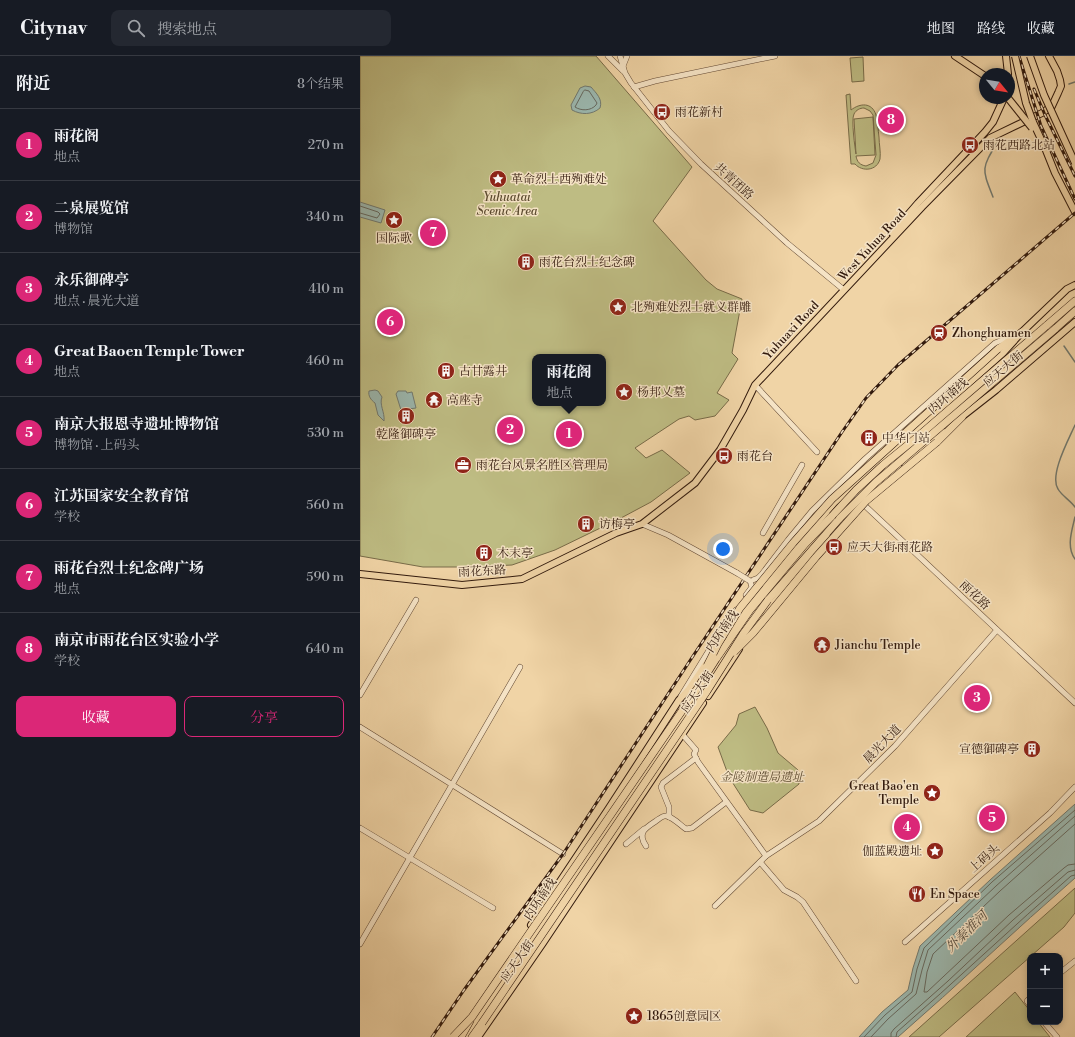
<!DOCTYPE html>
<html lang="zh">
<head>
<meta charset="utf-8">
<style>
  body { margin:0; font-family:"Libre Bodoni","Noto Serif SC",serif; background:#242831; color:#f1f3f6 }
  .controls { position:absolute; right:12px; bottom:12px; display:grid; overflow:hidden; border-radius:8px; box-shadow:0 2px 6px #0003 }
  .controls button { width:36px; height:36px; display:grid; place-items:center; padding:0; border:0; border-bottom:1px solid #363941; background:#171b24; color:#f1f3f6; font:20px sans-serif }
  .compass { position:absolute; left:619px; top:12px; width:36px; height:36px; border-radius:50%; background:#171b24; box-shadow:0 2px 6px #0003; rotate:120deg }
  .you { position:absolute; left:363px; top:493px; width:14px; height:14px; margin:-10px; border:3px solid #fff; border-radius:50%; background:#1a73e8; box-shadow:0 0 0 6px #1a73e833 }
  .badge { display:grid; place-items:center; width:26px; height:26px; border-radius:50%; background:#db2777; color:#fff; font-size:13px; font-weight:700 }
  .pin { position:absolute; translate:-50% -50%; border:2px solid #fff; box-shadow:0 1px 4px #0006 }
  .popup { position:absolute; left:172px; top:298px; width:74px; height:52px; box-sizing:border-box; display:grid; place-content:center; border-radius:8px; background:#171b24; filter:drop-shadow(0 1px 3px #0005); font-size:13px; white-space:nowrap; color:#9ea1a6 }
  .popup b { font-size:15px; color:#f1f3f6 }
  .popup::after { content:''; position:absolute; left:50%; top:100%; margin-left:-8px; border:8px solid transparent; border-top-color:#171b24 }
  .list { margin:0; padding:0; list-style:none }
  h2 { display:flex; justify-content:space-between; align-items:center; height:52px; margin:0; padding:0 16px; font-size:17px }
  h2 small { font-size:13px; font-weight:400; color:#9ea1a6 }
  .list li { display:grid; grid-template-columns:26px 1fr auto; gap:12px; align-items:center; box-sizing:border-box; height:72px; padding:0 16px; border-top:1px solid #363941 }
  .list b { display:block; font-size:15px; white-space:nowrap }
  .list p { margin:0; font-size:13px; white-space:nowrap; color:#9ea1a6 }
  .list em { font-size:13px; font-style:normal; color:#9ea1a6 }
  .actions { display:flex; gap:8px; padding:12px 16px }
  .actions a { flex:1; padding:9px 0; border:1px solid #db2777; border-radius:8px; text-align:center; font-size:14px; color:#db2777 }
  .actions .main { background:#db2777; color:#fff }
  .icon { flex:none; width:22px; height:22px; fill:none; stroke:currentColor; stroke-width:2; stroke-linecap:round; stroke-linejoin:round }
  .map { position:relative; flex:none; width:715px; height:981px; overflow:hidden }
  header { display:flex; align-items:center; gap:24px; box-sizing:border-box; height:56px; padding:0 20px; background:#171b24; border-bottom:1px solid #363941 }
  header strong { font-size:19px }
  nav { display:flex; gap:22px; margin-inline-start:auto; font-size:14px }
  .search { width:280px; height:36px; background:#242831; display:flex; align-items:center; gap:10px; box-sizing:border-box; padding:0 14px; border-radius:8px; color:#9ea1a6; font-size:15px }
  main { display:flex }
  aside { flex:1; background:#171b24 }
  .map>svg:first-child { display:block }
  .green { fill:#bebc83; stroke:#786b48; fill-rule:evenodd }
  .water { fill:#9bb7ae; stroke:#71786e }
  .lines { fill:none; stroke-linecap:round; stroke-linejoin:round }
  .shore { stroke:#66685e; stroke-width:1 }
  .stream { stroke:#71786e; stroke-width:1.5 }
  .minor-casing { stroke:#624833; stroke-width:6 }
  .major-casing { stroke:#321a0d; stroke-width:8 }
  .highway-casing { stroke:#321a0d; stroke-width:8 }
  .minor { stroke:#f5e3c5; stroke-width:5 }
  .major { stroke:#f0d4a6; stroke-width:6 }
  .highway { stroke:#f0d4a6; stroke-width:7 }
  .rail-casing { stroke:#321a0d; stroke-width:3 }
  .rail { stroke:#f5e3c5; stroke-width:1.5; stroke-dasharray:4.5; stroke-linecap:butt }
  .minor-bridge-casing { stroke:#624833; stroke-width:6; stroke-linecap:butt }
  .major-bridge-casing { stroke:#321a0d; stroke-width:8; stroke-linecap:butt }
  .highway-bridge-casing { stroke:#321a0d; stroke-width:8; stroke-linecap:butt }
  .minor-bridge { stroke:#f5e3c5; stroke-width:5 }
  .major-bridge { stroke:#f0d4a6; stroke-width:6 }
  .highway-bridge { stroke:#f0d4a6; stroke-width:7 }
  .labels { text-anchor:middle; stroke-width:3; stroke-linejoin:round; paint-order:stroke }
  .poi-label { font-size:12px; fill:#321a0d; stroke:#f5e3c5; text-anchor:start }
  .street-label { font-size:12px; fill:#321a0d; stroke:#f5e3c5 }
  .park-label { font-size:12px; font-style:italic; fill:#5c4b30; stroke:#f5e3c5 }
  .water-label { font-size:13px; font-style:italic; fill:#52493d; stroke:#f5e3c5 }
</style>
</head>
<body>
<header>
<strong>Citynav</strong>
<div class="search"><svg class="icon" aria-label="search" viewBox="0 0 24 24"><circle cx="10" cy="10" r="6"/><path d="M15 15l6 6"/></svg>搜索地点</div>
<nav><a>地图</a><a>路线</a><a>收藏</a></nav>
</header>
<main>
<aside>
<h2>附近<small>8个结果</small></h2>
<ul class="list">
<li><span class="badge">1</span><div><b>雨花阁</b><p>地点</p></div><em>270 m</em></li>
<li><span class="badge">2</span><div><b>二泉展览馆</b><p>博物馆</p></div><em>340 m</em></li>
<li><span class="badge">3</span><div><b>永乐御碑亭</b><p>地点 · 晨光大道</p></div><em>410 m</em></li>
<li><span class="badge">4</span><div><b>Great Baoen Temple Tower</b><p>地点</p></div><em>460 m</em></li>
<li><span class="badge">5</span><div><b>南京大报恩寺遗址博物馆</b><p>博物馆 · 上码头</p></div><em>530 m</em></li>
<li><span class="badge">6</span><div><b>江苏国家安全教育馆</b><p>学校</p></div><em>560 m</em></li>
<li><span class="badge">7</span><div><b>雨花台烈士纪念碑广场</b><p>地点</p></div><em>590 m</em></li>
<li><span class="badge">8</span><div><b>南京市雨花台区实验小学</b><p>学校</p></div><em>640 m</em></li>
</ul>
<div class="actions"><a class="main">收藏</a><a>分享</a></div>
</aside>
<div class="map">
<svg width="715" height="981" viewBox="0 0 715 981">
  <rect width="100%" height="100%" fill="#f0d4a6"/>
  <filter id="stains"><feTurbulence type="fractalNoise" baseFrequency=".005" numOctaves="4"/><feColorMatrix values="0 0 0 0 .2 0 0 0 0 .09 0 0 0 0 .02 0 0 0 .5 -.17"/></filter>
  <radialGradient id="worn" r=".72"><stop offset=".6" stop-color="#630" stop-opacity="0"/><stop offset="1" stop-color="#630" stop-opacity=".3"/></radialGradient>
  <g class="green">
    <path d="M0 0H236L332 111 293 165 346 224 357 233 382 243 372 297 378 303 357 337 369 344 355 360 335 364 329 360 319 363 275 392 286 402 302 394 330 417 291 446 261 462 195 494 152 509 113 511H63L0 500ZM175 301H243V347H175Z"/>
    <path d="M503 1 504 25 492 26 490 2Z"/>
    <path d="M490 38 491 54C500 47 512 46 516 59 518 66 518 74 519 81 519 88 521 96 520 103 517 115 502 116 495 108H491L486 39ZM504 52 510 55 513 59 516 99 513 107 506 110C500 109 497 106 496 100L515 99 513 61 494 63 496 98C495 92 491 64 494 58 496 54 500 52 504 52Z"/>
    <path d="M395 651 407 672 418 697 438 714 439 728 403 757 390 754 369 721 358 691 376 669 379 658Z"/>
    <path d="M715 832V857L704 871 579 981H549Z"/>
    <path d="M655 936 670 955V966H678L690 981H606Z"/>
  </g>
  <g class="water">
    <path d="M225 30 231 31C236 37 243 43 240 52 232 59 221 59 212 54L211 49 220 32Z"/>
    <path d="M0 146 25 154 21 167 0 161Z"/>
    <path d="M15 334 18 335 22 341C19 349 25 356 24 365L18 359 15 347C11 344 8 340 9 335Z"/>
    <path d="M38 335H46L47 337 52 336 56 352 41 354 36 338Z"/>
    <path d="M715 748V822C655 874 598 929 538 981H499L522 956 548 934 553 912 560 890 630 824Z"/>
  </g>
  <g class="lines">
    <g class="shore">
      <path d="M225 34 229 35 237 47 236 49C231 55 221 55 215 51L223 36Z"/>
      <path d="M0 150 18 156 20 158 17 162 0 157"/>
      <path d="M715 768 640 835 573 898 567 916 564 936H567L649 859 704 812 708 809 715 808"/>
      <path d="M504 981 525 959 552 936 557 913 564 892 632 826 715 754"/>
      <path d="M511 981 528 963 556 938 562 914 568 894 636 830 715 760"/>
      <path d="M531 981V977L534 973 588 925 653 864 708 816 715 814"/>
      <path d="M536 981 537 976C596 925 652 871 711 820L715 819"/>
    </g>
    <g class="stream">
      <path d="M709 28 715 26"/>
      <path d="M633 141C622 113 621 113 637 87"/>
      <path d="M704 290 715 306"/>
      <path d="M715 369C709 383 689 419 698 433 702 440 710 444 715 451"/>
      <path d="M715 461C712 474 706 491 715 503"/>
    </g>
    <defs>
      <g id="minor">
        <path d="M248 0 263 15"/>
        <path d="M260 0 265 17 271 27 309 75 341 108 427 187 484 234"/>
        <path d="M263 10 267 0"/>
        <path d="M274 31 295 25 415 0"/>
        <path d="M395 329 457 396"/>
        <path d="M491 434 501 446 715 647"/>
        <path d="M282 468 308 479 377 517"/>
        <path d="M403 477 442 409"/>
        <path d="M386 539 392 531 390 525 398 522 402 518 428 484 452 455 505 403 635 287 652 280"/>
        <path d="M0 639 56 544"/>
        <path d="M321 640 359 578 376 554"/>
        <path d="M0 671 203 798"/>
        <path d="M322 678 336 694 334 698 338 706 406 800"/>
        <path d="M309 761V751L301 731 303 727 336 702"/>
        <path d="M0 772 133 852"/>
        <path d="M266 788 284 773"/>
        <path d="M286 790C277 777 285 772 296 765 299 763 303 759 307 760 314 762 320 769 326 773L332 772 366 746"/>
        <path d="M400 806 424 834 437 841 443 846 496 925"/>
        <path d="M355 850 406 800 459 765 535 690 637 574"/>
        <path d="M545 886 690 757 715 731"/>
        <path d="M0 888 160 611"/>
        <path d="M700 917 715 905"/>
        <path d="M670 942 667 945 670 949"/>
        <path d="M684 966 697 981"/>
      </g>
      <g id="major">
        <path d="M595 0 625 20"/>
        <path d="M646 0 648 18"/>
        <path d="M685 92 695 117 715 156"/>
        <path d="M532 177 558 147 625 76 633 66 644 42"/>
        <path d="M599 363 636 334 715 266"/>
        <path d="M545 408 583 376"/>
        <path d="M0 518 102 529 162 523 256 477 282 468 335 427 360 394 383 354 395 329 562 151 630 82 682 57 692 50 698 37 701 30 700 24 697 15 689 0"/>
        <path d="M390 576 451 501 468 482"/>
        <path d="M367 578 402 532 474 447 643 297 662 276 707 233 715 229"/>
        <path d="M348 640 379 593"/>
        <path d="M171 869 249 752 319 644 329 633 348 605"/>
        <path d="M118 981 183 887 343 647"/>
      </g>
      <g id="highway">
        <path d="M686 270 715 245"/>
        <path d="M695 273 715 255"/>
        <path d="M638 293 662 276"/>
        <path d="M577 386 602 361"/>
        <path d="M408 544 480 462"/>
        <path d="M356 603 390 554 445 488 472 460"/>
        <path d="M101 981 110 965"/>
        <path d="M112 981 122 967"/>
      </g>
    </defs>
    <use href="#minor" class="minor-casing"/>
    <use href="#major" class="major-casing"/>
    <use href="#highway" class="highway-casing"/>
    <use href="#minor" class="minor"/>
    <use href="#major" class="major"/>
    <use href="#highway" class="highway"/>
    <defs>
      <g id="rail">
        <path d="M659 0 681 70 715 143"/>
        <path d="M674 33 685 59 715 120"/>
        <path d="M72 981 104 934 203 798 335 597 482 376 506 342 538 309 715 157"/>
      </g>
    </defs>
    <use href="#rail" class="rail-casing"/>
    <use href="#rail" class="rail"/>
    <defs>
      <path id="minor-bridge" d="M377 517 390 525"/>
      <g id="major-bridge">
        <path d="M655 0 666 47 673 66 685 92"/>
        <path d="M670 0 684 39 715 107"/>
        <path d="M648 42 672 72"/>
      </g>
      <g id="highway-bridge">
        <path d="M472 460 496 434 523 409 555 383 686 270"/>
        <path d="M480 462 516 426 695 273"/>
        <path d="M374 596 393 577 456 501 506 445 577 386"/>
        <path d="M347 610 358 588 380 552 433 487 472 443 638 293"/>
        <path d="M122 967 347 635 383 578 408 544"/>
        <path d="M93 981 112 961 337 633 356 603"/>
      </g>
    </defs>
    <use href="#minor-bridge" class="minor-bridge-casing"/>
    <use href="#major-bridge" class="major-bridge-casing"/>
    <use href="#highway-bridge" class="highway-bridge-casing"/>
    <use href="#minor-bridge" class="minor-bridge"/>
    <use href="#major-bridge" class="major-bridge"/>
    <use href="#highway-bridge" class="highway-bridge"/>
  </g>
  <defs>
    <symbol id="bus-disc" viewBox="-11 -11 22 22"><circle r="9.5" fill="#8f2418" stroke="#f5e3c5"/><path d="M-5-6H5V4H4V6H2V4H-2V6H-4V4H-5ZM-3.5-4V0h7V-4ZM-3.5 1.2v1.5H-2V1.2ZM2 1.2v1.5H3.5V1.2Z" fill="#fff"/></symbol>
    <symbol id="sight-disc" viewBox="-11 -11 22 22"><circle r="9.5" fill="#8f2418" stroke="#f5e3c5"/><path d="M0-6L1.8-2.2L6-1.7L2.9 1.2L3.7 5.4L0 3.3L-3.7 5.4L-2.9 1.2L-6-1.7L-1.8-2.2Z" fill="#fff"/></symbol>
    <symbol id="building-disc" viewBox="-11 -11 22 22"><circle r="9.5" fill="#8f2418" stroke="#f5e3c5"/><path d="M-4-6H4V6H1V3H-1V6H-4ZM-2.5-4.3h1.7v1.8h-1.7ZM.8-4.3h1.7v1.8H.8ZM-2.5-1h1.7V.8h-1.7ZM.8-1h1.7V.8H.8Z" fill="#fff"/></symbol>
    <symbol id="station-disc" viewBox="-11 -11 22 22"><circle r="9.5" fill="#8f2418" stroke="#f5e3c5"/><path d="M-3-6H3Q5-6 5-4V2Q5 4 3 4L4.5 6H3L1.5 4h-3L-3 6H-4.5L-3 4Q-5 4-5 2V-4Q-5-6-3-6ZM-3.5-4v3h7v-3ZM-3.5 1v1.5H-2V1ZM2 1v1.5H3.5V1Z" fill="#fff"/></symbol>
    <symbol id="temple-disc" viewBox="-11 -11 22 22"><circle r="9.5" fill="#8f2418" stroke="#f5e3c5"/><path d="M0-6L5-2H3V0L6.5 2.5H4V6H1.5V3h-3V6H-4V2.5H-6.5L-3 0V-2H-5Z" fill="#fff"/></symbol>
    <symbol id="office-disc" viewBox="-11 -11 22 22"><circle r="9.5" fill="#8f2418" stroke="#f5e3c5"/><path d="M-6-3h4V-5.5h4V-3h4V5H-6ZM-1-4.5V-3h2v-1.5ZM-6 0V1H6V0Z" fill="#fff"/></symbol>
    <symbol id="restaurant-disc" viewBox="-11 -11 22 22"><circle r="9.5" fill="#8f2418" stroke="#f5e3c5"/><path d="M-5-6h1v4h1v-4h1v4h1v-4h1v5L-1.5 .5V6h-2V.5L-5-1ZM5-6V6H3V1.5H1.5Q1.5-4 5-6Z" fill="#fff"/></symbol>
  </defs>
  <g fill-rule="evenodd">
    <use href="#bus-disc" x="292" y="46" width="20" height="20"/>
    <use href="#bus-disc" x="600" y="79" width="20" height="20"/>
    <use href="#sight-disc" x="128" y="113" width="20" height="20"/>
    <use href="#sight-disc" x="24" y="154" width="20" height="20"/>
    <use href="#building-disc" x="156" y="196" width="20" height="20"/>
    <use href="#sight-disc" x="248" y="241" width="20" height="20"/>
    <use href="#station-disc" x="569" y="267" width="20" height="20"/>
    <use href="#building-disc" x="76" y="305" width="20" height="20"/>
    <use href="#sight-disc" x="254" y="326" width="20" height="20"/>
    <use href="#temple-disc" x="64" y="334" width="20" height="20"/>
    <use href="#building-disc" x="36" y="350" width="20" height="20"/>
    <use href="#building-disc" x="499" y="372" width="20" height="20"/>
    <use href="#bus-disc" x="354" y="390" width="20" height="20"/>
    <use href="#office-disc" x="93" y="399" width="20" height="20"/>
    <use href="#building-disc" x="216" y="458" width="20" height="20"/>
    <use href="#bus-disc" x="464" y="481" width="20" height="20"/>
    <use href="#building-disc" x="114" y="487" width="20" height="20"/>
    <use href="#temple-disc" x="452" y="579" width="20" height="20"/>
    <use href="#building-disc" x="662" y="683" width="20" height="20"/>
    <use href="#sight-disc" x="562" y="727" width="20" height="20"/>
    <use href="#sight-disc" x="565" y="785" width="20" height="20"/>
    <use href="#restaurant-disc" x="547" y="828" width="20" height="20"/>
    <use href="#sight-disc" x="264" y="950" width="20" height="20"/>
  </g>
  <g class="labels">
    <g class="poi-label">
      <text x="315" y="60">雨花新村</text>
      <text x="623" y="93">雨花西路北站</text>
      <text x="151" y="127">革命烈士西殉难处</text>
      <text x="34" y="186" text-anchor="middle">国际歌</text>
      <text x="179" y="210">雨花台烈士纪念碑</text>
      <text x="271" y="255">北殉难处烈士就义群雕</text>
      <text x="592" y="281">Zhonghuamen</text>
      <text x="99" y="319">古甘露井</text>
      <text x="277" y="340">杨邦乂墓</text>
      <text x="87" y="348">高座寺</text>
      <text x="46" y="382" text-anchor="middle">乾隆御碑亭</text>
      <text x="522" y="386">中华门站</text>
      <text x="377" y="404">雨花台</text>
      <text x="116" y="413">雨花台风景名胜区管理局</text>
      <text x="239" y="472">访梅亭</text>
      <text x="487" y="495">应天大街·雨花路</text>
      <text x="137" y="501">木末亭</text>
      <text x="475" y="593">Jianchu Temple</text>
      <text x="659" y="697" text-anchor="end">宣德御碑亭</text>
      <text x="559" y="734" text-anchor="end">Great Bao'en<tspan x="559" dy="14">Temple</tspan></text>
      <text x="562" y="799" text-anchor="end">伽蓝殿遗址</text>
      <text x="570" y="842">En Space</text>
      <text x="287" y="964">1865创意园区</text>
    </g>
    <g class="street-label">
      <text transform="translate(374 125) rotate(42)" y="4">共青团路</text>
      <text transform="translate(512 189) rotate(-47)" y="4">West Yuhua Road</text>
      <text transform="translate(431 274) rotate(-47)" y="4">Yuhuaxi Road</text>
      <text transform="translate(643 313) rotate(-40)" y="4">应天大街</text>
      <text transform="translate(588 340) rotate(-41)" y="4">内环南线</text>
      <text transform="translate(122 515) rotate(-3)" y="4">雨花东路</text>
      <text transform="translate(615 539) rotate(43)" y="4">雨花路</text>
      <text transform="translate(362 575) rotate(-56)" y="4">内环南线</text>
      <text transform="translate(337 636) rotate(-56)" y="4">应天大街</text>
      <text transform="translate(522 688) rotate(-46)" y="4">晨光大道</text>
      <text transform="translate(624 802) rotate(-42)" y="4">上码头</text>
      <text transform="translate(180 843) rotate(-56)" y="4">内环南线</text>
      <text transform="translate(157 905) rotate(-55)" y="4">应天大街</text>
    </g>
    <g class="park-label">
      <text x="147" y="145">Yuhuatai<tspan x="147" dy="14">Scenic Area</tspan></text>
      <text x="402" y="725">金陵制造局遗址</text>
    </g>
    <g class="water-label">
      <text transform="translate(606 875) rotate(-44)" y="5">外秦淮河</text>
    </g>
  </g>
  <rect width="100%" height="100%" filter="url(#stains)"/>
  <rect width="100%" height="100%" fill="url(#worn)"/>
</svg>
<div class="controls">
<button>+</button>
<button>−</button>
</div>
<svg class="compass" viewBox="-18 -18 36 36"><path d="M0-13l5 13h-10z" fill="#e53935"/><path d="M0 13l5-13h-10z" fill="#9ea1a6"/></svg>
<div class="you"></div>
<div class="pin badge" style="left:209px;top:378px">1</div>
<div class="popup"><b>雨花阁</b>地点</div>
<div class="pin badge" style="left:150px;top:374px">2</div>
<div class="pin badge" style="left:617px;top:642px">3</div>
<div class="pin badge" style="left:547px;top:771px">4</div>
<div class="pin badge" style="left:632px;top:762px">5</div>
<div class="pin badge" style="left:30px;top:266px">6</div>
<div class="pin badge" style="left:73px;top:177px">7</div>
<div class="pin badge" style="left:531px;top:64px">8</div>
</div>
</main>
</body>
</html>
